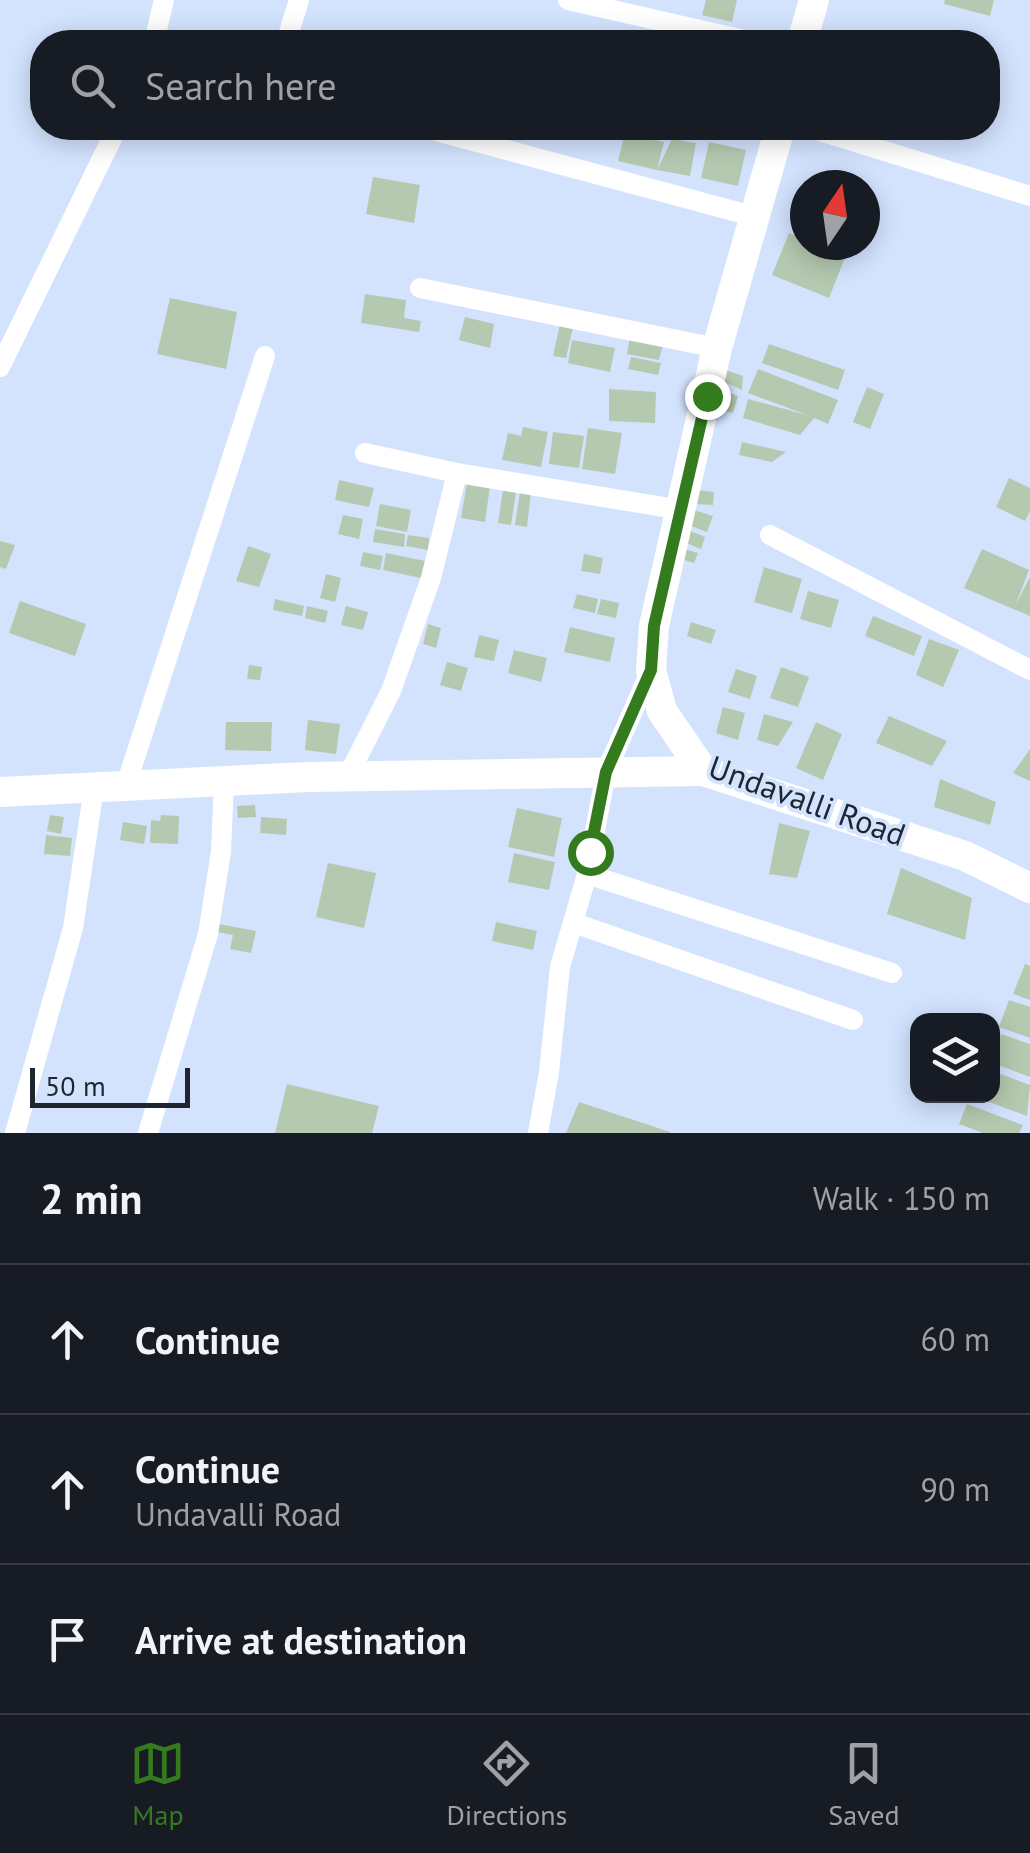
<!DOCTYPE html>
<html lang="en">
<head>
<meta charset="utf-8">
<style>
  body { margin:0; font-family:"PT Sans",sans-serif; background:#20242c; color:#f1f3f6 }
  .controls { position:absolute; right:30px; bottom:30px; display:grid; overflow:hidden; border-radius:20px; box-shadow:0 5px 25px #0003 }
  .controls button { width:90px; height:90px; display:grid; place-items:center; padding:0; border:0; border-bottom:2px solid #363941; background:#171b24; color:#f1f3f6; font:50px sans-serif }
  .compass { position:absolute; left:790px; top:170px; width:90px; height:90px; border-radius:50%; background:#171b24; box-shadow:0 5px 25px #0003; rotate:13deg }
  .scale { position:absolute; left:30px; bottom:25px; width:160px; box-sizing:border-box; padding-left:10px; border:5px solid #1f252f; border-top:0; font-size:28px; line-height:35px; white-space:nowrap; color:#1f252f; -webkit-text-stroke:8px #d3e3fe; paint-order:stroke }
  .stop { position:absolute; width:30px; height:30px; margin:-22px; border:8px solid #347b1e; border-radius:50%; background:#fff }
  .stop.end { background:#347b1e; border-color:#fff; box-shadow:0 2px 10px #0008 }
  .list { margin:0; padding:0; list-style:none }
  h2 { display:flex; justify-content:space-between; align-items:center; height:130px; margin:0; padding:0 40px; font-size:42px }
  h2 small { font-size:32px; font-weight:400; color:#9ea1a6 }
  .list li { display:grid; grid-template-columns:65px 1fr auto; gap:30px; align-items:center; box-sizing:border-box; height:150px; padding:0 40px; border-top:2px solid #363941 }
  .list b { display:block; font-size:38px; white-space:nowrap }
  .list p { margin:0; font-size:32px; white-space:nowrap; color:#9ea1a6 }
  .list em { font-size:32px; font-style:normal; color:#9ea1a6 }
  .icon { flex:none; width:55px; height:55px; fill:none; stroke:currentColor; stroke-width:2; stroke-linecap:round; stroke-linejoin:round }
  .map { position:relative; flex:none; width:1030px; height:1133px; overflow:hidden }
  .search { position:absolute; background:#171b24; box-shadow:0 5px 25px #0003; left:30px; right:30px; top:30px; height:110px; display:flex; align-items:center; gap:25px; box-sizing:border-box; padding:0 35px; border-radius:40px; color:#9ea1a6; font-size:38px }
  .sheet { height:580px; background:#171b24 }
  nav { display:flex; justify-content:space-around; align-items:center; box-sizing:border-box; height:140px; border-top:2px solid #363941; background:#171b24; font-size:28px; color:#9ea1a6 }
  nav a { display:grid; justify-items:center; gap:5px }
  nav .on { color:#347b1e }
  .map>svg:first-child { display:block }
  .building { fill:#b5c9b0 }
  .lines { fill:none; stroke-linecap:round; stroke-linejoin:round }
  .street { stroke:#fff; stroke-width:20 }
  .secondary { stroke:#fff; stroke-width:30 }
  .route { stroke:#347b1e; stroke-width:12 }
  .labels { text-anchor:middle; stroke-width:8; stroke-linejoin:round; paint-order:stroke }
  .street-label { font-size:32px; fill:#1f252f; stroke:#d3e3fe }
</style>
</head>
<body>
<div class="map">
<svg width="1030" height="1133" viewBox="0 0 1030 1133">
  <rect width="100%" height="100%" fill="#d3e3fe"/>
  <g class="building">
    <path d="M706 0H737L732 22 702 15Z"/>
    <path d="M945 0H994L990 16 944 4Z"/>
    <path d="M625 133 664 142 657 170 618 161Z"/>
    <path d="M672 139 696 143 690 176 657 170Z"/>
    <path d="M709 142 746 150 738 186 701 178Z"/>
    <path d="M373 177 420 185 414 223 366 214Z"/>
    <path d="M789 233 805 239V245H820L846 255 829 298 772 275Z"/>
    <path d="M365 294 406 300 404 318 421 321 419 332 361 323Z"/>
    <path d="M170 298 237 312 226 369 157 354Z"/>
    <path d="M465 317 494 324 490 348 459 340Z"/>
    <path d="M560 324 573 327 566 358 553 356Z"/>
    <path d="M630 337 663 344 659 360 627 354Z"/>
    <path d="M572 340 615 348 610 372 568 363Z"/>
    <path d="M769 344 845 370 838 390 762 363Z"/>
    <path d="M631 357 661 363 658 375 628 369Z"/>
    <path d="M723 369 743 376 742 390 722 381Z"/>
    <path d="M758 369 838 400 828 424 814 418 800 435 743 418 748 399 807 415 748 393Z"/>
    <path d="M867 387 884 394 870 429 853 422Z"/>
    <path d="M609 389 656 392 655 423 609 421Z"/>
    <path d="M723 391 738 396 733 413 717 409Z"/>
    <path d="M523 427 548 432 541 467 502 460 508 433 521 436Z"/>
    <path d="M588 428 622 433 615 474 582 469Z"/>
    <path d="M553 432 584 436 579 468 549 464Z"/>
    <path d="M742 442 786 452 772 462 739 455Z"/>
    <path d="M1009 478 1030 488V511L1025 521 996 507Z"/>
    <path d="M339 480 374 488 369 507 335 500Z"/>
    <path d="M467 483 490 486 485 522 461 518Z"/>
    <path d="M503 490 516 492 511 525 498 523Z"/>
    <path d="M697 490 714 492 713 505 695 504Z"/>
    <path d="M520 491 531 492 527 527 515 525Z"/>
    <path d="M380 504 411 510 407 532 376 526Z"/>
    <path d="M691 509 713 516 707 532 686 524Z"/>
    <path d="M343 515 363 519 359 539 338 534Z"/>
    <path d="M375 529 405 534 404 547 373 542Z"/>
    <path d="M685 529 705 537 701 549 681 541Z"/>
    <path d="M408 535 429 538 428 550 406 546Z"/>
    <path d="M0 541 15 545 6 569 0 567Z"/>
    <path d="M248 546 271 554 259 587 236 581Z"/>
    <path d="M681 548 698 553 694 563 678 558Z"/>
    <path d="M982 549 1029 570 1016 604 1030 577V616L964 588Z"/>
    <path d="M363 552 383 556 380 570 360 566Z"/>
    <path d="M386 553 425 561 421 578 383 570Z"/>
    <path d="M584 554 603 558 600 574 581 571Z"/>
    <path d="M764 567 802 579 792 613 754 602Z"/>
    <path d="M326 574 341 578 335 602 320 598Z"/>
    <path d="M808 591 839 600 831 628 800 619Z"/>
    <path d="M577 594 598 599 595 613 573 608Z"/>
    <path d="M275 599 304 606 302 616 273 610Z"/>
    <path d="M601 599 619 603 616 618 597 614Z"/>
    <path d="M20 601 86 624 75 656 9 633Z"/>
    <path d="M307 606 328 611 325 623 305 618Z"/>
    <path d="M346 606 368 612 363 630 341 625Z"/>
    <path d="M873 616 922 636 914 656 865 636Z"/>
    <path d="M691 622 716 630 711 644 687 636Z"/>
    <path d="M428 624 441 628 436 648 423 644Z"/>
    <path d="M570 627 615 638 610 662 564 652Z"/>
    <path d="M479 635 499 640 494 661 474 657Z"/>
    <path d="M929 639 959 650 943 687 916 675Z"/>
    <path d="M514 650 547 658 541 682 508 673Z"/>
    <path d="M447 662 468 668 461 691 440 685Z"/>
    <path d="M249 665 262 667 260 680 247 679Z"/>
    <path d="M781 667 809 677 798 707 770 698Z"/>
    <path d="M736 669 757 676 750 699 728 692Z"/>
    <path d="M723 707 745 713 738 740 716 733Z"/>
    <path d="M764 714 793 722 778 746 757 740Z"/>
    <path d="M889 716 947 741 932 766 876 743Z"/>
    <path d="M308 720 340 724 336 754 305 750Z"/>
    <path d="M226 722H272L271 751 225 750Z"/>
    <path d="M816 722 842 734 823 780 796 768Z"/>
    <path d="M1030 749V781L1013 773Z"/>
    <path d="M940 779 996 802 990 825 934 807Z"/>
    <path d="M255 805 256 817 238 818 237 806Z"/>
    <path d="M517 808 562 818 554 857 508 847Z"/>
    <path d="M50 815 64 817 61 834 47 831Z"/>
    <path d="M161 815 179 816 178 844 150 843 151 820 160 821Z"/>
    <path d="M261 817 287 819 286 835 260 833Z"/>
    <path d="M123 822 147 826 144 844 120 840Z"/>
    <path d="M779 823 810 831 797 878 769 874Z"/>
    <path d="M46 835 72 838 70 856 44 854Z"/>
    <path d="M514 853 555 862 549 890 508 882Z"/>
    <path d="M328 863 376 873 364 928 316 917Z"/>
    <path d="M901 868 972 898 965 940 887 914Z"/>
    <path d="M496 922 537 931 533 950 492 941Z"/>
    <path d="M214 923 256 931 251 953 230 949 233 935 212 931Z"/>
    <path d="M1025 964 1030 966V1000L1013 994Z"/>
    <path d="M1009 1000 1030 1007V1038L999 1027Z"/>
    <path d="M1001 1034 1030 1044V1077L992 1063Z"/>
    <path d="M992 1071 1030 1085 1027 1116 973 1096H992Z"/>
    <path d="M287 1084 379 1106 372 1133H275Z"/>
    <path d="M579 1102 670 1132V1133H566Z"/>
    <path d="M967 1104 1023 1125 1019 1133H983L959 1124Z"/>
  </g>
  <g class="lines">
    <g class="street">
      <path d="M568 0 753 42"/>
      <path d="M154 42 164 0"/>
      <path d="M286 42 299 0"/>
      <path d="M425 128 756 217"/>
      <path d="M810 128 1030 196"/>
      <path d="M420 288 717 348"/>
      <path d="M0 367 117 128"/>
      <path d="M365 453 457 473 682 510"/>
      <path d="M770 535 1030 670"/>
      <path d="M347 778 391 691 431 578 457 473"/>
      <path d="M126 785 265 356"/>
      <path d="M587 874 892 973"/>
      <path d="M574 923 853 1020"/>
      <path d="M15 1133 73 928 94 788"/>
      <path d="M148 1133 208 934 221 852 224 781"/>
      <path d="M538 1133 549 1072 560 967 587 874 606 772 651 670"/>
    </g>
    <g class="secondary">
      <path d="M802 42 814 0"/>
      <path d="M780 128 717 348 654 626 651 670 662 711 703 771 965 856 1030 888"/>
      <path d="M0 792 308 777 703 771"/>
    </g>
  </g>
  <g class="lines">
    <path class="route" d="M590 852 606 772 651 670 654 626 707 396"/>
  </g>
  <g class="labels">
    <g class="street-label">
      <text transform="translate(807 801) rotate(20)" y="11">Undavalli Road</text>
    </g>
  </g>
</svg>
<div class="controls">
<button><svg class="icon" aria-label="layers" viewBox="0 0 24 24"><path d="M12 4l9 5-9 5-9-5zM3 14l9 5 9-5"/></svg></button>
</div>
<svg class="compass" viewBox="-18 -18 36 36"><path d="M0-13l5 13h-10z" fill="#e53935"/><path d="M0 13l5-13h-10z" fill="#9ea1a6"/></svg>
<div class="scale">50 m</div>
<div class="stop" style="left:590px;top:852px"></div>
<div class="stop end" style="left:707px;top:396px"></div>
<div class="search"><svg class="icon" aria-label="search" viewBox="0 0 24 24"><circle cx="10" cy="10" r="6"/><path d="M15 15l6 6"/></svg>Search here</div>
</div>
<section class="sheet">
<h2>2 min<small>Walk · 150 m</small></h2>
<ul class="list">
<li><svg class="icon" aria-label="ahead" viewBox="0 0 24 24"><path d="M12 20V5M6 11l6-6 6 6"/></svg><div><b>Continue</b></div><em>60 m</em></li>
<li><svg class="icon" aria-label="ahead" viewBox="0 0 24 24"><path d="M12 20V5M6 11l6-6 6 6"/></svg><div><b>Continue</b><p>Undavalli Road</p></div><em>90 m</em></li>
<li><svg class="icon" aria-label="arrive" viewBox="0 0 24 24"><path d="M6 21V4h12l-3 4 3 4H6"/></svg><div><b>Arrive at destination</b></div></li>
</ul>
</section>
<nav>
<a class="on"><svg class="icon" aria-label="map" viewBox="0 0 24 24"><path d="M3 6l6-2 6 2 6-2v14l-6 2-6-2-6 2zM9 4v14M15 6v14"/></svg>Map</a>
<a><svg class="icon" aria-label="directions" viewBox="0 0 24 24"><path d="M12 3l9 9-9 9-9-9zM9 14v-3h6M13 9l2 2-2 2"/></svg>Directions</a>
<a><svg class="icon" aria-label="saved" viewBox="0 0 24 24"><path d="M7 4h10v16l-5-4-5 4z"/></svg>Saved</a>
</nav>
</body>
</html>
